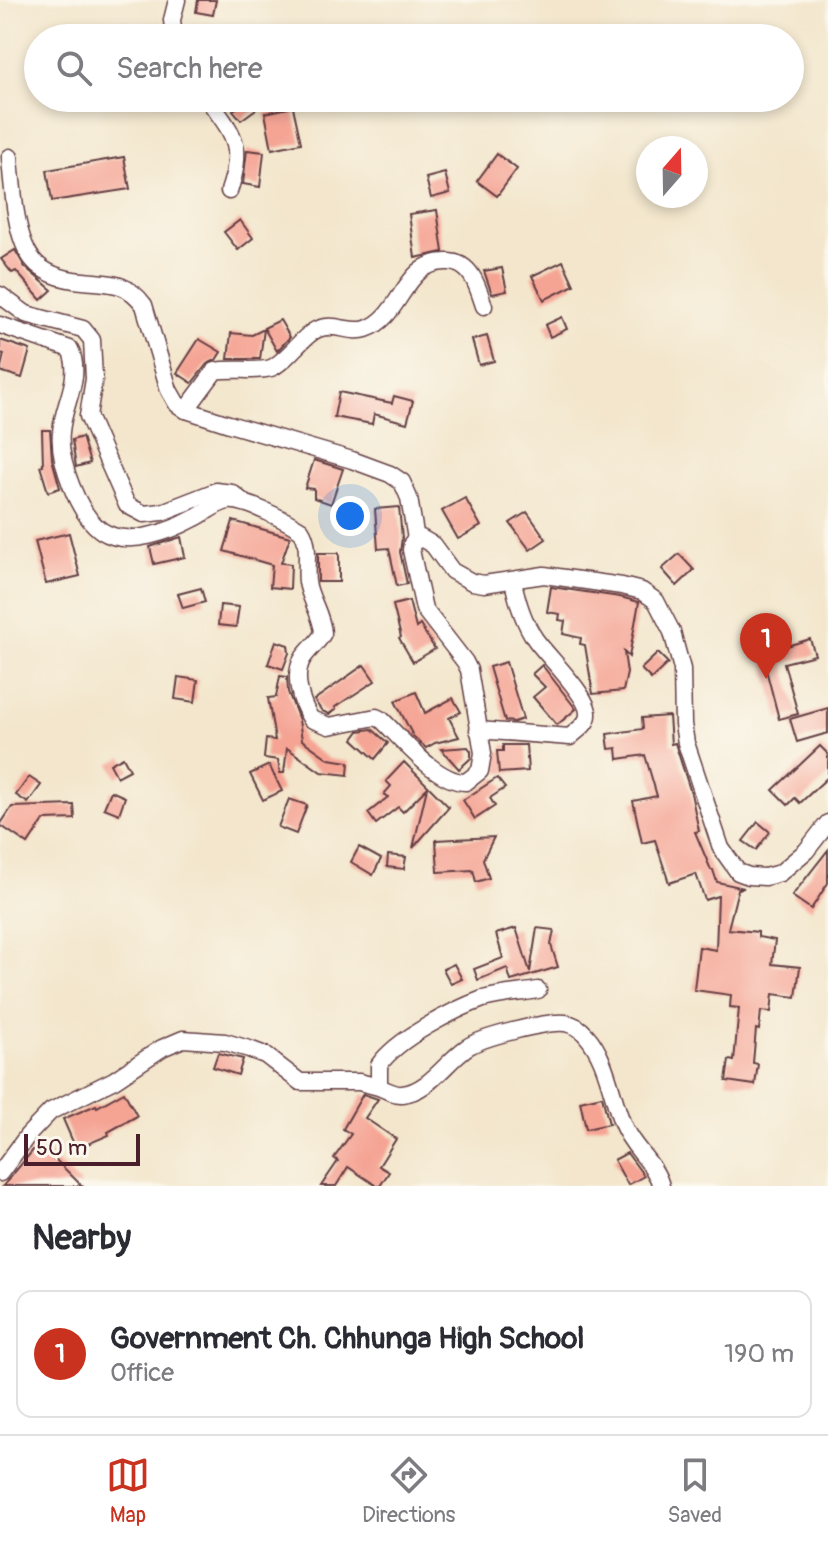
<!DOCTYPE html>
<html lang="en">
<head>
<meta charset="utf-8">
<style>
  body { margin:0; font-family:Pangolin,sans-serif; background:#f7f7f7; color:#2b2b33 }
  .compass { position:absolute; left:636px; top:136px; width:72px; height:72px; border-radius:50%; background:#fff; box-shadow:0 4px 12px #0003; rotate:20deg }
  .scale { position:absolute; left:24px; bottom:20px; width:116px; box-sizing:border-box; padding-left:8px; border:4px solid #4a1f2b; border-top:0; font-size:22px; line-height:28px; white-space:nowrap; color:#4a1f2b; -webkit-text-stroke:6px #fbf7ec; paint-order:stroke }
  .you { position:absolute; left:350px; top:516px; width:28px; height:28px; margin:-20px; border:6px solid #fff; border-radius:50%; background:#1a73e8; box-shadow:0 0 0 12px #1a73e833 }
  .badge { display:grid; place-items:center; width:52px; height:52px; border-radius:50%; background:#c8321e; color:#fff; font-size:26px; font-weight:700 }
  .pin { position:absolute; translate:-50% -66px; filter:drop-shadow(0 2px 4px #0008) }
  .pin::after { content:''; position:absolute; top:42px; width:28px; height:24px; background:inherit; clip-path:polygon(0 0,100% 0,50% 100%) }
  .list { margin:0; padding:0; list-style:none }
  h2 { display:flex; justify-content:space-between; align-items:center; height:104px; margin:0; padding:0 32px; font-size:34px }
  h2 small { font-size:26px; font-weight:400; color:#7c7c81 }
  .list li { display:grid; grid-template-columns:52px 1fr auto; gap:24px; align-items:center; box-sizing:border-box; height:128px; margin:0 16px 16px; padding:0 16px; border:2px solid #e1e1e2; border-radius:16px }
  .list b { display:block; font-size:30px; white-space:nowrap }
  .list p { margin:0; font-size:26px; white-space:nowrap; color:#7c7c81 }
  .list em { font-size:26px; font-style:normal; color:#7c7c81 }
  .icon { flex:none; width:44px; height:44px; fill:none; stroke:currentColor; stroke-width:2; stroke-linecap:round; stroke-linejoin:round }
  .map { position:relative; flex:none; width:828px; height:1186px; overflow:hidden }
  .search { position:absolute; background:#fff; box-shadow:0 4px 12px #0003; left:24px; right:24px; top:24px; height:88px; display:flex; align-items:center; gap:20px; box-sizing:border-box; padding:0 28px; border-radius:44px; color:#7c7c81; font-size:30px }
  .sheet { height:248px; background:#fff }
  nav { display:flex; justify-content:space-around; align-items:center; box-sizing:border-box; height:112px; border-top:2px solid #e1e1e2; background:#fff; font-size:22px; color:#7c7c81 }
  nav a { display:grid; justify-items:center; gap:4px }
  nav .on { color:#c8321e }
  .map>svg:first-child { display:block }
  .building { fill:#f5a494 }
  .lines { fill:none; stroke-linecap:round; stroke-linejoin:round }
  .minor-casing { stroke:#633d43; stroke-width:19 }
  .minor { stroke:#fff; stroke-width:16 }
</style>
</head>
<body>
<div class="map">
<svg width="828" height="1186" viewBox="0 0 828 1186">
  <rect width="100%" height="100%" fill="#fbf7ec"/>
  <filter id="ink" filterUnits="userSpaceOnUse"><feTurbulence type="fractalNoise" baseFrequency=".0125" numOctaves="2"/><feDisplacementMap in="SourceGraphic" scale="16" xChannelSelector="R" yChannelSelector="G"/><feConvolveMatrix kernelMatrix="1 2 1 2 8 2 1 2 1" color-interpolation-filters="sRGB"/></filter>
  <filter id="wash" filterUnits="userSpaceOnUse"><feTurbulence type="fractalNoise" baseFrequency=".006" numOctaves="4" result="noise"/><feDisplacementMap in="SourceGraphic" scale="32" xChannelSelector="R" yChannelSelector="G"/><feGaussianBlur stdDeviation="1.8" result="paint"/><feColorMatrix in="noise" values="0 0 0 0 0 0 0 0 0 0 0 0 0 0 0 0 0 1.4 0 .05"/><feComposite in="paint" operator="in"/></filter>
  <g filter="url(#wash)">
    <rect width="100%" height="100%" fill="#f3e6cc"/>
    <g id="blocks">
      <g class="building">
        <path d="M198 0H216L213 15 196 12Z"/>
        <path d="M228 98H271L241 120 233 110 238 107Z"/>
        <path d="M293 107 301 143 272 149 265 113Z"/>
        <path d="M247 150 264 152 260 187 243 184Z"/>
        <path d="M497 154 517 169 497 196 477 181Z"/>
        <path d="M124 157 130 189 52 201 47 170Z"/>
        <path d="M445 173 450 193 431 198 426 178Z"/>
        <path d="M437 210 443 252 415 258 409 214Z"/>
        <path d="M240 220 253 238 238 250 224 232Z"/>
        <path d="M15 250 25 267 52 290 41 300 16 271 12 273 1 259Z"/>
        <path d="M563 261 574 285 544 300 532 276Z"/>
        <path d="M502 268 507 291 492 294 484 271Z"/>
        <path d="M562 317 567 329 550 337 545 325Z"/>
        <path d="M280 320 290 337 277 351 264 328Z"/>
        <path d="M264 329 260 359H228L231 333 252 335Z"/>
        <path d="M487 336 494 361 479 365 472 340Z"/>
        <path d="M199 339 221 352 216 360 207 364 192 383 177 373Z"/>
        <path d="M0 340 30 350 22 378 0 371 4 354 0 353Z"/>
        <path d="M339 392 392 403 394 396 413 401 407 423 374 414 372 424 334 417Z"/>
        <path d="M42 430H50L52 459 60 488 48 492 40 466 43 465Z"/>
        <path d="M82 437 90 463 76 467 72 440Z"/>
        <path d="M314 460 343 469 331 504 314 498V489L305 488Z"/>
        <path d="M465 498 481 526 458 539 442 511Z"/>
        <path d="M399 507 402 538 400 552 407 584 397 586 389 548 378 549 375 509Z"/>
        <path d="M527 512 546 539 530 550 510 523Z"/>
        <path d="M233 521 290 537 281 563 291 564 290 589 270 587 272 565 224 551Z"/>
        <path d="M69 533 80 576 46 584 35 541Z"/>
        <path d="M181 537 185 557 154 564 150 547Z"/>
        <rect x="318" y="553" width="21" height="29"/>
        <path d="M679 554 694 570 677 586 662 569Z"/>
        <path d="M551 587 620 597 639 602 629 657 624 652 627 673 623 691 593 694 585 645 580 644 581 638 563 634 565 621 559 620 560 614 547 612Z"/>
        <path d="M201 588 205 602 183 608 178 594Z"/>
        <path d="M409 601 416 628 420 625 435 649 413 662 399 638 401 637 393 605Z"/>
        <path d="M220 605 239 607 236 627 218 625Z"/>
        <path d="M778 622 787 646 810 639 815 655 784 663 798 714 779 719 759 643 767 641 762 627Z"/>
        <path d="M276 641 288 645 289 653 283 669 268 664Z"/>
        <path d="M658 653 668 663 651 679 641 669Z"/>
        <path d="M506 662 523 719 514 722 505 721 489 667Z"/>
        <path d="M364 665 375 681 335 707 336 709 329 714 322 711 314 700Z"/>
        <path d="M542 665 576 709 557 725 533 697 545 687 532 674Z"/>
        <path d="M280 676 287 677 288 692 299 720 302 740 329 759 349 762 348 775 321 772 287 748 284 773H280L278 760 264 758 266 739 275 740 268 698 276 697Z"/>
        <path d="M178 677 198 680 195 702 175 699Z"/>
        <path d="M416 692 425 713 453 698 461 712 449 718 459 737 435 743 426 748 413 736 395 701Z"/>
        <path d="M828 708V733L797 742 790 719Z"/>
        <path d="M669 716 671 744 675 743 691 793 699 831 695 832 711 870H713L717 882 744 888 738 889 728 929 758 932V937L775 940 772 964 800 967 796 997 773 994 771 1012 761 1011 759 1030 756 1029 753 1063 758 1064 755 1085 726 1081 729 1060 734 1061 739 1008 730 1007 731 995 694 990 699 947 716 950 718 896 705 900 696 874 669 883 655 840 642 843 633 801 657 796 645 755 618 759 617 748 609 749 607 734 643 729 642 718Z"/>
        <path d="M372 729 388 743 375 759 353 739 359 731Z"/>
        <path d="M503 745H526L528 771 499 773 497 751H503Z"/>
        <path d="M820 746 828 754V777L800 803 795 798 788 805 773 790Z"/>
        <path d="M468 747 471 751V758L459 769 441 749Z"/>
        <path d="M123 757 130 770 117 777 110 764Z"/>
        <path d="M404 762 449 807 413 848 427 788 403 812 398 807 376 824 368 813 388 797 384 794 391 786 386 781Z"/>
        <path d="M269 765 282 791 263 800 250 774Z"/>
        <path d="M29 777 41 785 28 803 16 795Z"/>
        <path d="M497 778 505 788 490 798 495 806 475 819 463 800Z"/>
        <path d="M111 791 125 797 119 814 104 808Z"/>
        <path d="M289 799 307 805 296 834 278 827Z"/>
        <path d="M74 805 75 819 44 820 28 844 0 825 12 807Z"/>
        <path d="M758 822 770 832 756 850 743 841Z"/>
        <path d="M494 837 483 859 489 878 476 882 473 870 438 872 436 840Z"/>
        <path d="M359 847 381 859 373 875 351 862Z"/>
        <path d="M828 850V883L811 909 792 896Z"/>
        <path d="M388 855 406 857 404 869 387 867Z"/>
        <path d="M516 928 530 972 537 928 554 930 551 945 558 967 511 981 507 968 478 980 474 969 503 958 496 934Z"/>
        <path d="M454 964 462 979 451 984 443 969Z"/>
        <path d="M218 1053 243 1059 238 1075 213 1067Z"/>
        <path d="M124 1092 137 1116 108 1132 109 1135 76 1149 63 1119 96 1105 97 1107Z"/>
        <path d="M363 1094 378 1099 365 1118 396 1139 379 1166 389 1172 380 1186H377L348 1167 336 1186H321L338 1161 334 1158 351 1134 343 1129Z"/>
        <path d="M602 1096 609 1124 586 1129 580 1101Z"/>
        <path d="M39 1143 82 1186H3Z"/>
        <path d="M627 1153 644 1176 628 1185 614 1160Z"/>
      </g>
    </g>
  </g>
  <g filter="url(#ink)">
    <use href="#blocks" fill-opacity="0" stroke="#633d43" stroke-width="2"/>
    <g class="lines">
      <defs>
        <g id="minor">
          <path d="M174 38 172 20 177 0"/>
          <path d="M207 98C234 135 245 145 229 191"/>
          <path d="M10 157C11 174 13 190 15 207 22 253 33 277 83 281 111 284 126 281 144 305L169 390 177 404 186 410 229 424 352 460 390 474 402 482 409 498 416 539"/>
          <path d="M0 295 26 314 83 329 92 340 94 379 88 416 127 505 144 514 162 512 216 491 232 493 242 501"/>
          <path d="M0 325 70 349C83 378 63 403 61 432 58 460 78 515 102 531 128 548 171 531 195 518 206 513 216 503 228 501 245 499 287 521 301 530 311 545 305 565 307 582 310 600 322 615 323 633 318 643 309 649 303 658 292 676 301 703 311 719L329 726 376 717 382 720C402 739 437 783 466 782L480 771 483 753 469 670 465 662 424 609 411 550 412 543 421 538 433 545 452 571 472 582 484 584 544 575 622 586 642 591 656 601 672 632 682 669 683 724 686 743 721 848 738 872 749 876 765 877 780 873 806 851 828 823"/>
          <path d="M186 410 215 371C230 368 261 372 271 368 286 362 304 334 318 329 334 322 351 334 366 329 403 317 403 259 449 262 472 263 478 288 484 306"/>
          <path d="M478 730 570 737C577 730 589 724 588 713 588 695 546 655 535 639 523 621 517 601 513 581"/>
          <path d="M538 990C520 993 500 994 483 999 453 1010 397 1039 379 1065V1087C386 1090 396 1095 402 1094 428 1092 446 1062 466 1048 481 1037 547 1021 565 1023 574 1024 580 1028 586 1035 607 1058 611 1096 623 1125 632 1148 655 1163 661 1186"/>
          <path d="M0 1173 28 1135 51 1111 114 1080 162 1048 183 1039 225 1042 249 1049 265 1055 300 1082H359L379 1087"/>
        </g>
      </defs>
      <use href="#minor" class="minor-casing"/>
      <use href="#minor" class="minor"/>
    </g>
  </g>
</svg>
<svg class="compass" viewBox="-18 -18 36 36"><path d="M0-13l5 13h-10z" fill="#e53935"/><path d="M0 13l5-13h-10z" fill="#7c7c81"/></svg>
<div class="scale">50 m</div>
<div class="you"></div>
<div class="pin badge" style="left:766px;top:679px">1</div>
<div class="search"><svg class="icon" aria-label="search" viewBox="0 0 24 24"><circle cx="10" cy="10" r="6"/><path d="M15 15l6 6"/></svg>Search here</div>
</div>
<section class="sheet">
<h2>Nearby<small></small></h2>
<ul class="list">
<li><span class="badge">1</span><div><b>Government Ch. Chhunga High School</b><p>Office</p></div><em>190 m</em></li>
</ul>
</section>
<nav>
<a class="on"><svg class="icon" aria-label="map" viewBox="0 0 24 24"><path d="M3 6l6-2 6 2 6-2v14l-6 2-6-2-6 2zM9 4v14M15 6v14"/></svg>Map</a>
<a><svg class="icon" aria-label="directions" viewBox="0 0 24 24"><path d="M12 3l9 9-9 9-9-9zM9 14v-3h6M13 9l2 2-2 2"/></svg>Directions</a>
<a><svg class="icon" aria-label="saved" viewBox="0 0 24 24"><path d="M7 4h10v16l-5-4-5 4z"/></svg>Saved</a>
</nav>
</body>
</html>
